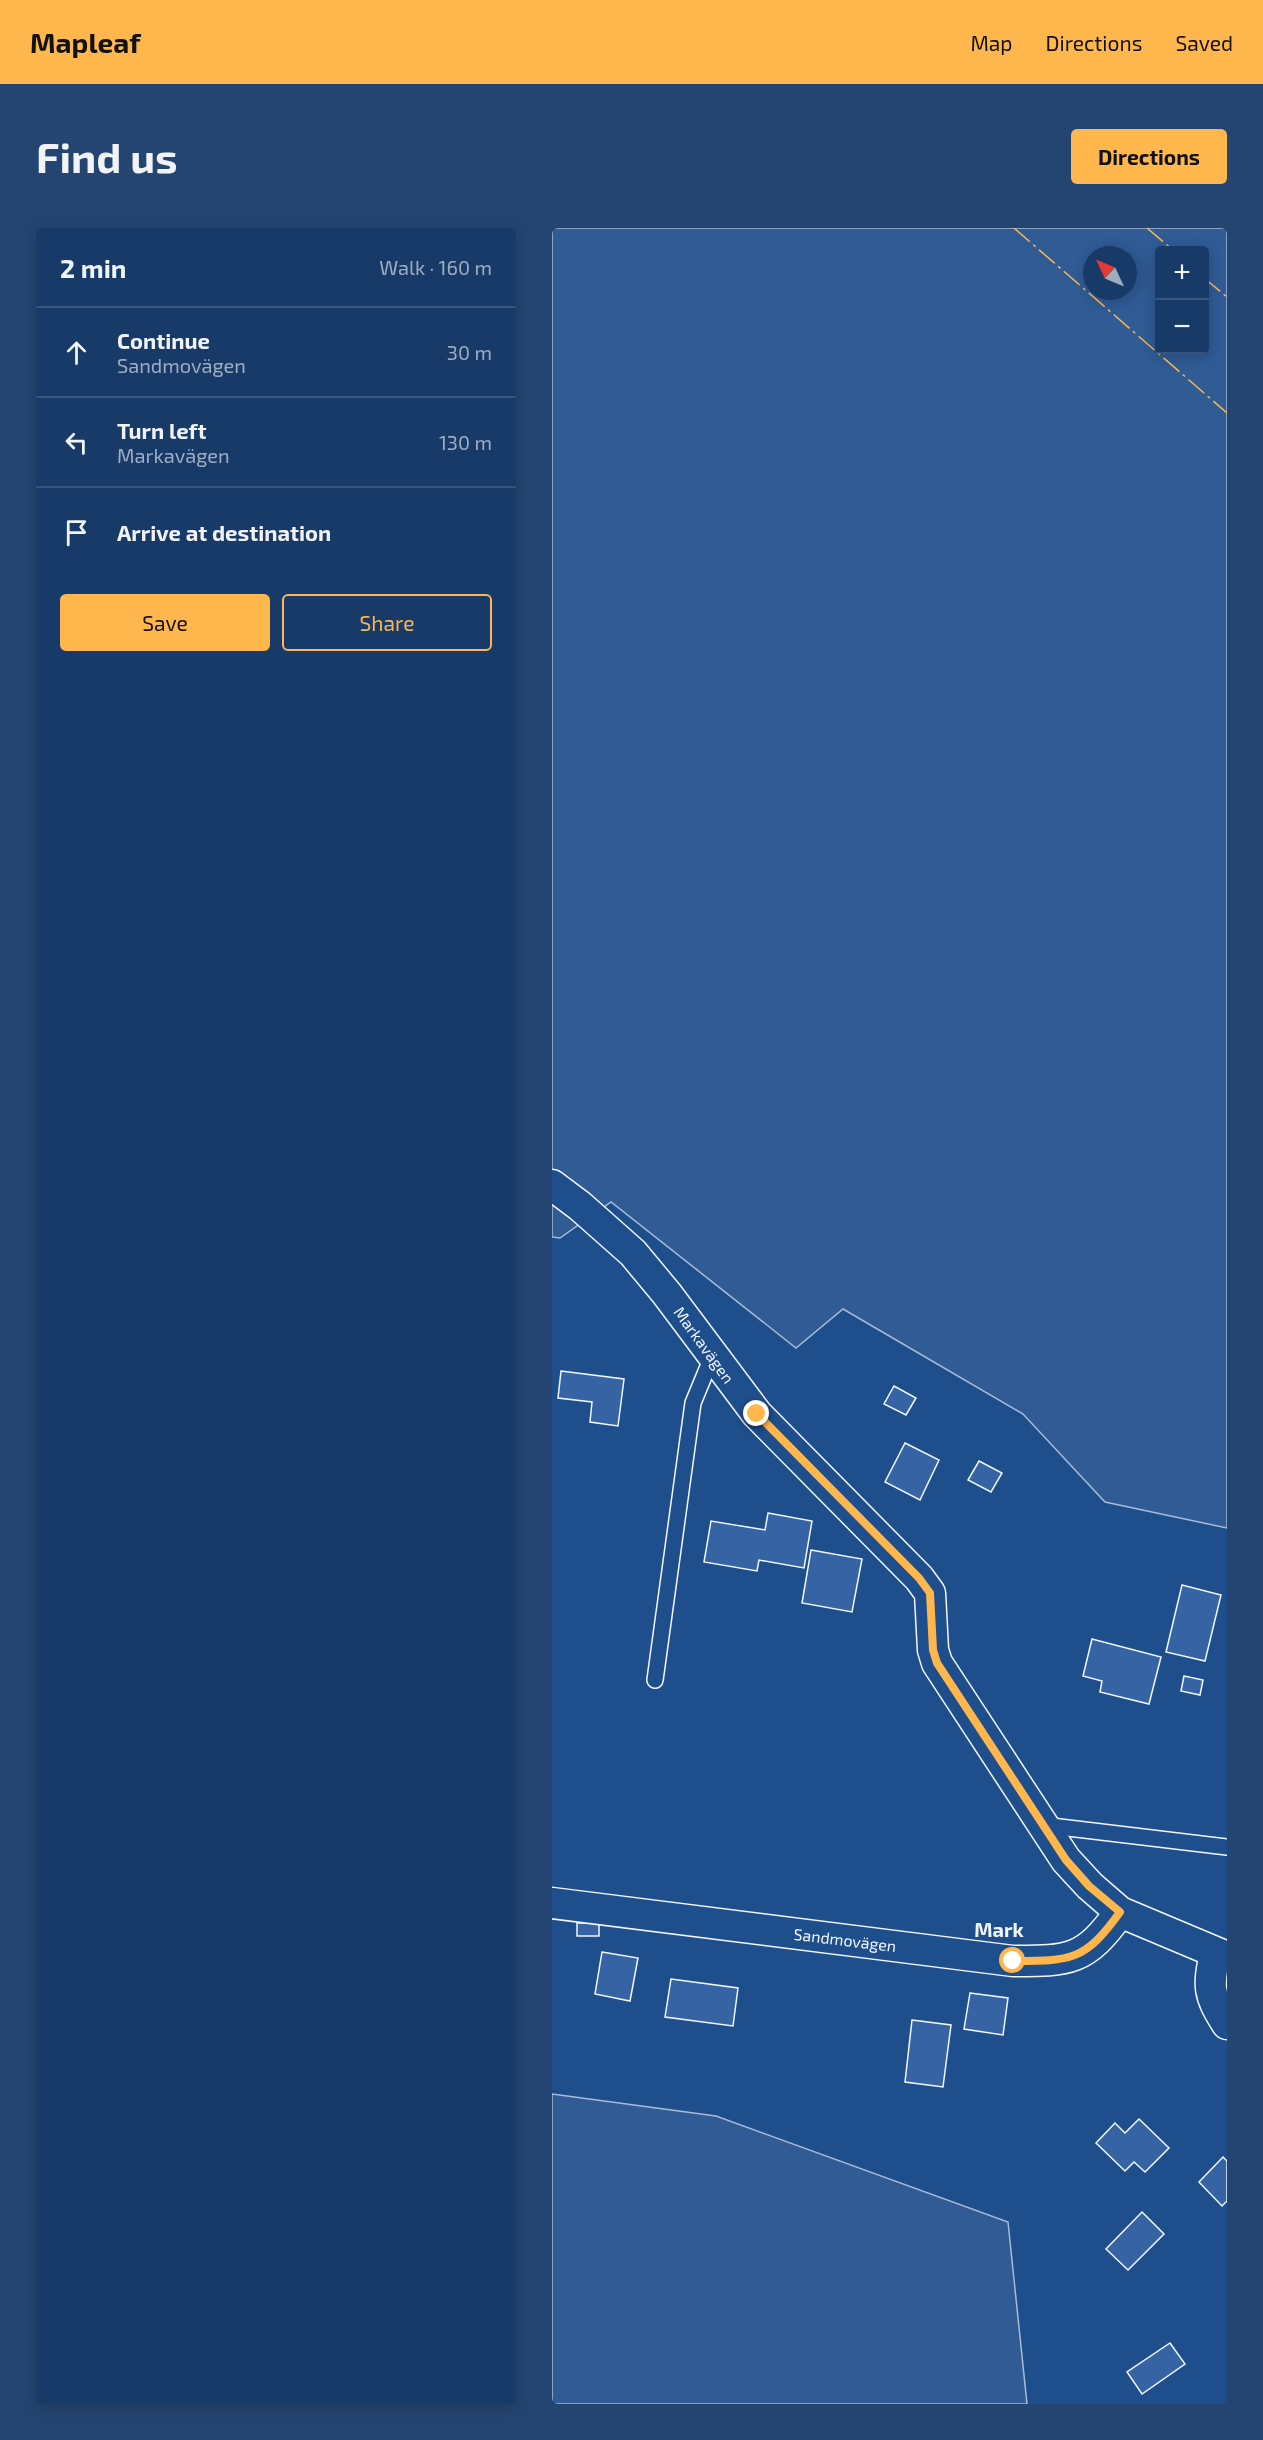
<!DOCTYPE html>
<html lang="en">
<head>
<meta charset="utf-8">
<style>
  body { margin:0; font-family:"Exo 2",sans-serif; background:#244571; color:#f1f3f6 }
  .controls { position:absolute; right:18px; top:18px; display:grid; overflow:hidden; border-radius:6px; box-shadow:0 3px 15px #0003 }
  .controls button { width:54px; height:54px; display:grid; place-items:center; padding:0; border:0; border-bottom:2px solid #36547d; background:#173a69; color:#f1f3f6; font:30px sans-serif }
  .compass { position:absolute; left:531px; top:18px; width:54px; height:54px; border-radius:50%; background:#173a69; box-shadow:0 3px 15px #0003; rotate:314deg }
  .stop { position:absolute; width:18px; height:18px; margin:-14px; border:4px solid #ffb74d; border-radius:50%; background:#fff }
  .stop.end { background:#ffb74d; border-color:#fff; box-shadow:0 2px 6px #0008 }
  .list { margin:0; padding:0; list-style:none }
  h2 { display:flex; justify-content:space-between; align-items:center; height:78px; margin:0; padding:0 24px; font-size:26px }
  h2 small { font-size:20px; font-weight:400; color:#9eadc0 }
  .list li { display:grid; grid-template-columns:39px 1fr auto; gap:18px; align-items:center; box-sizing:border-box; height:90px; padding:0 24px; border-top:2px solid #36547d }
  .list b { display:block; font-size:22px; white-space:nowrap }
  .list p { margin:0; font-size:20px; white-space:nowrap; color:#9eadc0 }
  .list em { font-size:20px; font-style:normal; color:#9eadc0 }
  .actions { display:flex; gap:12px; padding:18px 24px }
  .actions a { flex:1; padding:14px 0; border:2px solid #ffb74d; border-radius:6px; text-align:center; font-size:21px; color:#ffb74d }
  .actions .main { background:#ffb74d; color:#111 }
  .icon { flex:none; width:33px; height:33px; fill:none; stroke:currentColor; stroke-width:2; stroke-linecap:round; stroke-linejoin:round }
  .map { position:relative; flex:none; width:675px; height:2176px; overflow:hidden; border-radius:6px }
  header { display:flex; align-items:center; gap:36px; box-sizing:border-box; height:84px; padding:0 30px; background:#ffb74d; color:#111 }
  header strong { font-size:28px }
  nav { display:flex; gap:33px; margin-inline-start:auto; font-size:21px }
  .intro { display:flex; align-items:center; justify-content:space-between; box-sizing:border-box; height:144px; padding:0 36px }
  h1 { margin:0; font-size:42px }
  .button { padding:15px 27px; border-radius:6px; background:#ffb74d; color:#111; font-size:21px; font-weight:700 }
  main { display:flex; gap:36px; padding:0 36px }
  aside { flex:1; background:#173a69; border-radius:6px; box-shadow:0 3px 15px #0003 }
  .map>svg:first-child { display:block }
  .green { fill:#305b95; stroke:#a8bbd7; stroke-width:1.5; fill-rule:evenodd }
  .building { fill:#3563a3; stroke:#f2f6ff; stroke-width:1.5 }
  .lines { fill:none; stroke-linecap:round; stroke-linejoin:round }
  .lane-casing { stroke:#f2f6ff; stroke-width:18 }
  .street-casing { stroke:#f2f6ff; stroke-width:33 }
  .lane { stroke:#1f4e8c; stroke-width:15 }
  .street { stroke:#1f4e8c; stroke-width:30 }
  .power { stroke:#ffb74d; stroke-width:1.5; stroke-dasharray:21 4.5 3 4.5; stroke-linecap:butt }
  .route { stroke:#ffb74d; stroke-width:8 }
  .labels { text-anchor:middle; stroke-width:4.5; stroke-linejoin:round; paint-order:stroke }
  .street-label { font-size:16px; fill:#f2f6ff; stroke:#1f4e8c }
  .quarter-label { font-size:20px; font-weight:bold; fill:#f2f6ff; stroke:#1f4e8c }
</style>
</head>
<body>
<header>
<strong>Mapleaf</strong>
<nav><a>Map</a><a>Directions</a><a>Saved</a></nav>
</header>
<div class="intro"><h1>Find us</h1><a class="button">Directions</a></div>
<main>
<aside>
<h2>2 min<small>Walk · 160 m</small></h2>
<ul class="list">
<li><svg class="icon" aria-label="ahead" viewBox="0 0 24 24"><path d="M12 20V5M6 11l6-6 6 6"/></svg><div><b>Continue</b><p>Sandmovägen</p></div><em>30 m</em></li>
<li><svg class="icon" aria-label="left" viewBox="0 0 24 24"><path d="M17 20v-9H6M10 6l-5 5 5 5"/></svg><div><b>Turn left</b><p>Markavägen</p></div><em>130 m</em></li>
<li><svg class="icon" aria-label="arrive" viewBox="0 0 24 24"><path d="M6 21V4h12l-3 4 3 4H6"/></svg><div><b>Arrive at destination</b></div></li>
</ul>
<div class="actions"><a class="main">Save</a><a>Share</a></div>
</aside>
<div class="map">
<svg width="675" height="2176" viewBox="0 0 675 2176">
  <rect width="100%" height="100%" fill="#1f4e8c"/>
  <g class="green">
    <path d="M0 0H675V1300L553 1274 471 1186 291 1081 244 1120 59 974 8 1010 0 1009ZM608 22H652V122H608ZM540 27H576V63H540Z"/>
    <path d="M0 1866 164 1888 456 1994 475 2176H0Z"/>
  </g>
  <g class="building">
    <path d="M9 1143 72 1151 66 1198 38 1194 40 1174 6 1170Z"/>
    <path d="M342 1158 364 1170 354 1187 332 1176Z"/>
    <path d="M353 1215 387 1232 368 1272 333 1254Z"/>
    <path d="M427 1233 450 1245 439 1264 416 1252Z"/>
    <path d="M216 1285 260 1293 252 1340 207 1332 205 1343 152 1334 159 1293 213 1302Z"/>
    <path d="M259 1322 310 1331 300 1384 250 1375Z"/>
    <path d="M630 1357 669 1367 653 1433 614 1424Z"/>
    <path d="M540 1411 609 1429 597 1476 548 1464 550 1453 531 1448Z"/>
    <path d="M632 1448 651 1452 648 1467 629 1463Z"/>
    <rect x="25" y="1695" width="22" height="13"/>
    <path d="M50 1724 86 1730 78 1773 43 1766Z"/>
    <path d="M119 1751 186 1760 181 1798 113 1789Z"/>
    <path d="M418 1765 456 1770 451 1807 412 1801Z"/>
    <path d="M360 1792 399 1797 391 1859 353 1854Z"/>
    <path d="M587 1891 617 1920 593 1944 582 1934 573 1943 544 1915 563 1895 573 1905Z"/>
    <path d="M671 1929 675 1933V1973L670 1978 647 1954Z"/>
    <path d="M590 1984 612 2006 576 2042 554 2021Z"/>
    <path d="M618 2115 633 2136 590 2166 575 2144Z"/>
  </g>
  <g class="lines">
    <defs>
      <g id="lane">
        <path d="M103 1452 141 1175 160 1129"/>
        <path d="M491 1597 675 1619"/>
      </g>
      <g id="street">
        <path d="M0 957 28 978 81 1025 115 1066 205 1186 367 1350 378 1365 381 1422 385 1435 514 1632 538 1658 568 1684 675 1729"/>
        <path d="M0 1675 461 1733C518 1733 533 1733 568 1684"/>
        <path d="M663 1725C656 1759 656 1766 675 1796"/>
      </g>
    </defs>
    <use href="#lane" class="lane-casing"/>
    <use href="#street" class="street-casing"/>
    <use href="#lane" class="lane"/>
    <use href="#street" class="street"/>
    <g class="power">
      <path d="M462 0 675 185"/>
      <path d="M595 0 621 22"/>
      <path d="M652 50 675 69"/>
    </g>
  </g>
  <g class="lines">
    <path class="route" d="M205 1186 367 1350 378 1365 381 1422 385 1435 514 1632 537 1658 568 1684C533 1733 519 1733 461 1733"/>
  </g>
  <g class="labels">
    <g class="street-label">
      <text transform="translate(152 1117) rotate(54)" y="6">Markavägen</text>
      <text transform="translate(293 1712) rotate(7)" y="6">Sandmovägen</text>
    </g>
    <g class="quarter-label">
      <text x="447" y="1709">Mark</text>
    </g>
  </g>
</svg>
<div class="controls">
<button>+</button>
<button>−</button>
</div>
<svg class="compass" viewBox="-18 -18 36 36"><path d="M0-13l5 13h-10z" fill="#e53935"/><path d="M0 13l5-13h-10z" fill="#9eadc0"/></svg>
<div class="stop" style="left:461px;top:1733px"></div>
<div class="stop end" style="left:205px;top:1186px"></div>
</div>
</main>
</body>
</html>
